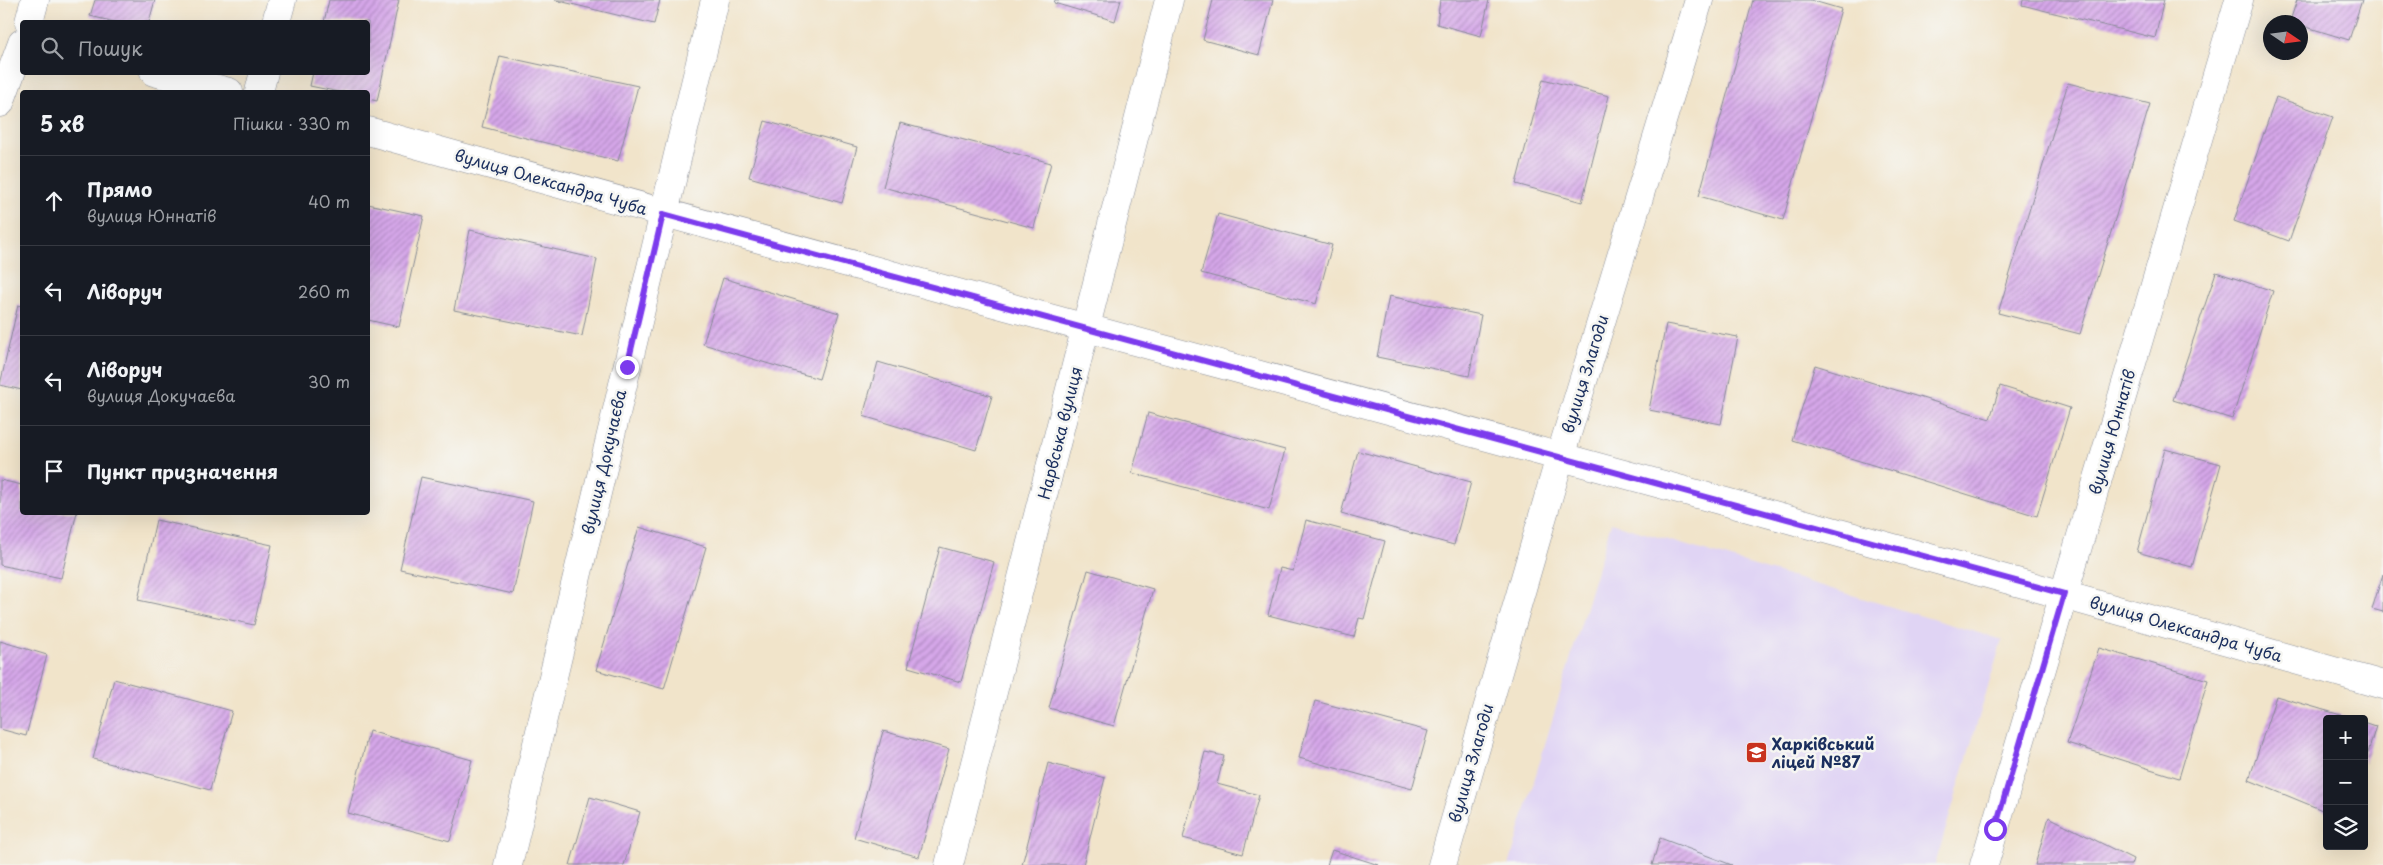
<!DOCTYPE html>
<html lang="uk">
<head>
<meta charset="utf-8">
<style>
  body { margin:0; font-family:"Playpen Sans",sans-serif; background:#20242c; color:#f1f3f6 }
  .controls { position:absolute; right:15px; bottom:15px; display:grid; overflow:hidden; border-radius:5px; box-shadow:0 5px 20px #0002 }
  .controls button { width:45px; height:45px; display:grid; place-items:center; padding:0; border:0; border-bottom:1px solid #363941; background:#171b24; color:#f1f3f6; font:25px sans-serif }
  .compass { position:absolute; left:2263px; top:15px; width:45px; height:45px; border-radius:50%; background:#171b24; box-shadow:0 5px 20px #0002; rotate:103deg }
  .stop { position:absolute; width:15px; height:15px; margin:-11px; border:4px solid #7c3aed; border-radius:50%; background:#fff }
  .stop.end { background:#7c3aed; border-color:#fff; box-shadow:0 1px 5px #0008 }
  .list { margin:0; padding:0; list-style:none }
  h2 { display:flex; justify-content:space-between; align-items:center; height:65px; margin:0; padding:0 20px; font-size:21px }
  h2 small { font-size:16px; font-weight:400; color:#9ea1a6 }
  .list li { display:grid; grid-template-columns:32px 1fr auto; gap:15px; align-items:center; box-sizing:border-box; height:90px; padding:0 20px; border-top:1px solid #363941 }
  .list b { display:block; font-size:19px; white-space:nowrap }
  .list p { margin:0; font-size:16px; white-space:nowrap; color:#9ea1a6 }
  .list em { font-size:16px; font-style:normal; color:#9ea1a6 }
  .icon { flex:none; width:28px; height:28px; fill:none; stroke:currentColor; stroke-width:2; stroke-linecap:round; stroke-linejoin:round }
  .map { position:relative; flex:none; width:2383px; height:865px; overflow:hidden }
  .search { position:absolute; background:#171b24; box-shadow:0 5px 20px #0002; left:20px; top:20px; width:350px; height:55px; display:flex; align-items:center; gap:12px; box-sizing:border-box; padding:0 18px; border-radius:5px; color:#9ea1a6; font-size:19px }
  .panel { position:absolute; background:#171b24; box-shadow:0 5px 20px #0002; left:20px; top:90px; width:350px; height:425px; border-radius:5px }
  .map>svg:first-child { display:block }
  .built { fill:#e0d4f4 }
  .building { fill:url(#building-hatch) }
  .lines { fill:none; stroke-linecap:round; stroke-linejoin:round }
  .minor-casing { stroke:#868a94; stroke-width:29 }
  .minor { stroke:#fff; stroke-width:28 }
  .route { stroke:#7c3aed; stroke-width:6 }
  .labels { text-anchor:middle; stroke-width:5; stroke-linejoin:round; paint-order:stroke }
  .street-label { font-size:16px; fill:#1b2f5e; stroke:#f6f6f2 }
  .poi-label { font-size:16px; font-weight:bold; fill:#1b2f5e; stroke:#f6f6f2; text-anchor:start }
</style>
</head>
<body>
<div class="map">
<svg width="2383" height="865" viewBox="0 0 2383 865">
  <defs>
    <pattern id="building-hatch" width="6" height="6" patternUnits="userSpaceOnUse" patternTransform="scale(1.25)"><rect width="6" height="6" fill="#d6a7e9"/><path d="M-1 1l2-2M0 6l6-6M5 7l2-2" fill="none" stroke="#ad88c0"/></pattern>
  </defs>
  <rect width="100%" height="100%" fill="#f6f6f2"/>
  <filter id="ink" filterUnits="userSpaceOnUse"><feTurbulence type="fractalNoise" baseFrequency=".02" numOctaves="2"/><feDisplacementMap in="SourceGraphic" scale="10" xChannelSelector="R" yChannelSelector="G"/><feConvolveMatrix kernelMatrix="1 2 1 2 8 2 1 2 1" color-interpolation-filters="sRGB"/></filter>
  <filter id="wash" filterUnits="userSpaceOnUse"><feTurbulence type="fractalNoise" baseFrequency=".0096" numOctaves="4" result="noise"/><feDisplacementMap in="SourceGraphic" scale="20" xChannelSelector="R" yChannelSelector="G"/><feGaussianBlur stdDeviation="1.12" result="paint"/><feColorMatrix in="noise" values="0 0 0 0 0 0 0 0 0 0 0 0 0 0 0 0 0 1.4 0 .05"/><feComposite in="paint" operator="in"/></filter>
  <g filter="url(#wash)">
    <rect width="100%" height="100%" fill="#f1e4ca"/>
    <path class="built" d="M1611 523 2002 640 1935 865H1509Z"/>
    <g id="blocks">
      <g class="building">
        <path d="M95 0H155L149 22H115L90 16Z"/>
        <path d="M329 0H399L377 101 368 99V92H339L310 86 313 72H368V22H324Z"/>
        <path d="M555 0H660L654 24Z"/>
        <path d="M1055 0H1121L1115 21 1054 3Z"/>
        <path d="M1213 0H1273L1259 55 1203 40Z"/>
        <path d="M1440 0H1489L1481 36 1437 24Z"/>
        <path d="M1753 0H1810L1841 9 1783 220 1699 196Z"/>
        <path d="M2023 0H2164L2155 38 2022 5Z"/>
        <path d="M2297 0H2362L2349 40 2300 25V22L2290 21Z"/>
        <path d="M500 56 638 86 618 161 482 127Z"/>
        <path d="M1543 79 1609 96 1582 202 1516 184Z"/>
        <path d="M2068 83 2150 104 2080 334 1998 313Z"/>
        <path d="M2276 97 2333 117 2289 241 2234 221Z"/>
        <path d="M765 121 857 147 842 203 749 177Z"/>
        <path d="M900 123 1051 163 1034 228 883 187Z"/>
        <path d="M368 204 424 216 399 327 368 320Z"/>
        <path d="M1218 214 1332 245 1316 304 1201 273Z"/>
        <path d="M470 230 597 259 582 336 454 310Z"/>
        <path d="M2216 272 2273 291 2232 419 2173 400Z"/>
        <path d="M723 278 839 313 819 379 703 344Z"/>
        <path d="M1389 296 1481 315 1469 376 1377 357Z"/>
        <path d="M18 305 22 306V390L0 385Z"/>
        <path d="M1666 324 1738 337 1721 424 1649 410Z"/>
        <path d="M878 362 992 396 976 450 863 416Z"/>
        <path d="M1815 365 1990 419 2000 386 2070 408 2037 516 1792 440Z"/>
        <path d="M1148 413 1285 450 1269 510 1132 473Z"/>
        <path d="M2165 449 2221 464 2192 567 2137 552Z"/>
        <path d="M1358 451 1471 482 1454 545 1341 514Z"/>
        <path d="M421 477 533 501 513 594 400 569Z"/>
        <path d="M0 480 22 485V512H77L61 578 0 565Z"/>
        <path d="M156 520 272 545 254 625 138 600Z"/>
        <path d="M1306 520 1385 541 1364 619 1359 618 1354 637 1268 615 1280 568 1293 571Z"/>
        <path d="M639 527 706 547 664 689 596 670Z"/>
        <path d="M940 547 994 562 961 682 908 667Z"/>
        <path d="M1088 570 1153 589 1114 726 1049 708Z"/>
        <path d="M2383 574V612L2372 609Z"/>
        <path d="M0 641 47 655 26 736 0 729Z"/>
        <path d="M2099 648 2208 680 2179 778 2067 743Z"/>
        <path d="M114 679 232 711 210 790 93 759Z"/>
        <path d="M2276 696 2351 718 2327 719V812L2249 780Z"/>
        <path d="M1315 701 1428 731 1412 789 1299 758Z"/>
        <path d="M2364 722 2376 726 2365 763H2364Z"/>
        <path d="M369 731 472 760 450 841 348 813Z"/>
        <path d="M883 731 949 749 919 857 854 838Z"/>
        <path d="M1205 752 1224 756 1217 784 1259 795 1243 854 1183 838Z"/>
        <path d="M1048 763 1105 778 1083 865H1022Z"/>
        <path d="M590 797 640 812 624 865H570Z"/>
        <path d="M2049 817 2133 859 2131 865H2035Z"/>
        <path d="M1660 838 1732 865H1652Z"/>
        <path d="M1332 850 1379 865H1327Z"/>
      </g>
    </g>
  </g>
  <g filter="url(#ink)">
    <use href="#blocks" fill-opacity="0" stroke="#868a94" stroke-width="1"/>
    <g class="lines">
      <defs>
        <g id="minor">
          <path d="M29 22 35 0"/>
          <path d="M276 22 282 0"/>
          <path d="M154 72 229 92"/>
          <path d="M259 92 264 72"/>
          <path d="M0 103 22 43"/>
          <path d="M368 131C1039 318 1713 494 2383 685"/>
          <path d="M508 865 715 0"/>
          <path d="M949 865 1169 0"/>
          <path d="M1442 865 1560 457 1699 0"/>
          <path d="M1984 865 2239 0"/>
        </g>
      </defs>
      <use href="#minor" class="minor-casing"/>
      <use href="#minor" class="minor"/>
    </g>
  </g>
  <g class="lines" filter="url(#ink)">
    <path class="route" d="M627 367 663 214 2064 594 1995 829"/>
  </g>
  <defs>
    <symbol id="school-square" viewBox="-11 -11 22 22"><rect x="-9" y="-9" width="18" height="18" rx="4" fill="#c8321e" stroke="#f6f6f2"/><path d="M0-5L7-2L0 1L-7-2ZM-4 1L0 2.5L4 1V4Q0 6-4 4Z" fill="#fff"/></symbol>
  </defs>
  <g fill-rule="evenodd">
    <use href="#school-square" x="1744" y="740" width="25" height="25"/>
  </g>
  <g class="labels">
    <g class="street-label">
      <text transform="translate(551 182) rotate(16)" y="6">вулиця Олександра Чуба</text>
      <text transform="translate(1585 374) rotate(-73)" y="6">вулиця Злагоди</text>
      <text transform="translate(2112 432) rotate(-74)" y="6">вулиця Юннатів</text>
      <text transform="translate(1060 433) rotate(-76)" y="6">Нарвська вулиця</text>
      <text transform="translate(604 462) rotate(-77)" y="6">вулиця Докучаєва</text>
      <text transform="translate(2186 629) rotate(16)" y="6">вулиця Олександра Чуба</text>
      <text transform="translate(1471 763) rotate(-74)" y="6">вулиця Злагоди</text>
    </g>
    <g class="poi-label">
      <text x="1772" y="750">Харківський<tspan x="1772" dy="18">ліцей №87</tspan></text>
    </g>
  </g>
</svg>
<div class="controls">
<button>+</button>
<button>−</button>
<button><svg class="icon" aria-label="layers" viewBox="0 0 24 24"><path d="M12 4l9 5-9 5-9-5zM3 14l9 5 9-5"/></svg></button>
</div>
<svg class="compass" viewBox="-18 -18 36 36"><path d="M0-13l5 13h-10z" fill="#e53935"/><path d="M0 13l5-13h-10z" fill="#9ea1a6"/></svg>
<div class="stop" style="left:1995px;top:829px"></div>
<div class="stop end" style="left:627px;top:367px"></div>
<div class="search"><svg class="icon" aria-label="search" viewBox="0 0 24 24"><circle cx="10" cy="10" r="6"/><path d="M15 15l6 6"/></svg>Пошук</div>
<section class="panel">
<h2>5 хв<small>Пішки · 330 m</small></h2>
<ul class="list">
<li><svg class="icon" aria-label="ahead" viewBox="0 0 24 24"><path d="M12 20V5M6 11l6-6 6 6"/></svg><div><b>Прямо</b><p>вулиця Юннатів</p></div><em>40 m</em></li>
<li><svg class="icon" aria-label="left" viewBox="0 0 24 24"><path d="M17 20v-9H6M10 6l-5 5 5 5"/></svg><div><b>Ліворуч</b></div><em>260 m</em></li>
<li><svg class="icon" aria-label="left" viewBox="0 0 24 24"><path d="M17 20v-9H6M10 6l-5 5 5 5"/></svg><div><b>Ліворуч</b><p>вулиця Докучаєва</p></div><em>30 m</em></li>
<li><svg class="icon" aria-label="arrive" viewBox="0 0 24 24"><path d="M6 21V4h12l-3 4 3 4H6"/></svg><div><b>Пункт призначення</b></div></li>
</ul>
</section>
</div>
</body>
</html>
